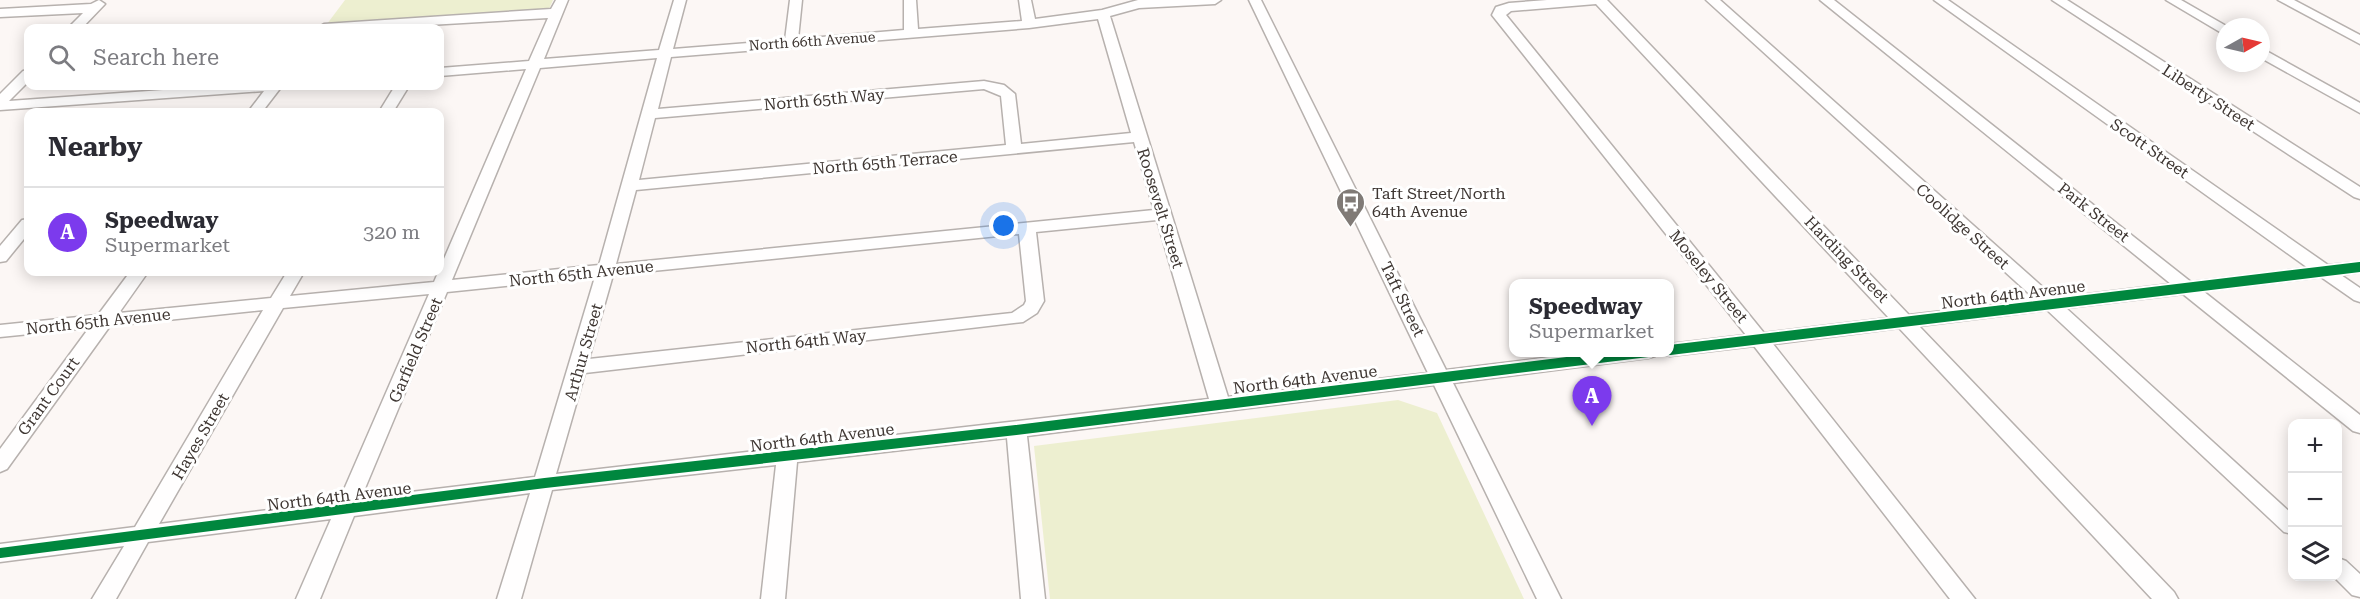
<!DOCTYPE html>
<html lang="en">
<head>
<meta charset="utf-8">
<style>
  body { margin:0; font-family:"Roboto Serif",serif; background:#f7f7f7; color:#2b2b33 }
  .controls { position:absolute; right:18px; bottom:18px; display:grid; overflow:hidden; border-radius:12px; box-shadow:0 3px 15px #0003 }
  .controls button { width:54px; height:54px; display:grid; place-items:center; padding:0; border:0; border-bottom:2px solid #e1e1e2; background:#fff; color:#2b2b33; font:30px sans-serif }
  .compass { position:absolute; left:2216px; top:18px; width:54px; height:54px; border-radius:50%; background:#fff; box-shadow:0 3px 15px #0003; rotate:82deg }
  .you { position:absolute; left:1004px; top:226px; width:21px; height:21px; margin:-15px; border:4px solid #fff; border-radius:50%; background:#1a73e8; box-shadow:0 0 0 9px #1a73e833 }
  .badge { display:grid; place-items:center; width:39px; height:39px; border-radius:50%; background:#7c3aed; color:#fff; font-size:20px; font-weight:700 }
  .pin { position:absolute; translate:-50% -50px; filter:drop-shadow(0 2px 3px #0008) }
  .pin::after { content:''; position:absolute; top:32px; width:21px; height:18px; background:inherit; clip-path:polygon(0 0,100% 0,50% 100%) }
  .popup { position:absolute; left:1509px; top:279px; width:165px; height:78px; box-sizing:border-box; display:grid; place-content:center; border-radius:12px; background:#fff; filter:drop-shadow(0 2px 4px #0005); font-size:20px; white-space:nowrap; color:#7c7c81 }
  .popup b { font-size:22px; color:#2b2b33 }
  .popup::after { content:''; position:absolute; left:50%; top:100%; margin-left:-12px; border:12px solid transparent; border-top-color:#fff }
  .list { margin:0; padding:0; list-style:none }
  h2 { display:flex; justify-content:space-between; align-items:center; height:78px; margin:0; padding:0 24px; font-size:26px }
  h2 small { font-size:20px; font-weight:400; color:#7c7c81 }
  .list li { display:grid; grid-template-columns:39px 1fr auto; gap:18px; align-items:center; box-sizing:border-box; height:90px; padding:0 24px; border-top:2px solid #e1e1e2 }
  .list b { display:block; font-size:22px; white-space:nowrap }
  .list p { margin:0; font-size:20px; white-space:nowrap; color:#7c7c81 }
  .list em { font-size:20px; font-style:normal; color:#7c7c81 }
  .icon { flex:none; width:33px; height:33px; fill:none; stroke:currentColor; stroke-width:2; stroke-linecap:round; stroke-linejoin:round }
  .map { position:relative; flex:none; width:2360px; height:599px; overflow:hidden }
  .search { position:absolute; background:#fff; box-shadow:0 3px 15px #0003; left:24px; top:24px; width:420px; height:66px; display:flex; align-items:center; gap:15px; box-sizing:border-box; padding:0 21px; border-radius:12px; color:#7c7c81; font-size:22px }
  .panel { position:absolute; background:#fff; box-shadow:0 3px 15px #0003; left:24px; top:108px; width:420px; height:168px; border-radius:12px }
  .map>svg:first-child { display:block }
  .green { fill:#edefd0 }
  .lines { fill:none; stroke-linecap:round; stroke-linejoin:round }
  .minor-casing { stroke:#b7b1ae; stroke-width:3 }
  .minor { fill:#fffefe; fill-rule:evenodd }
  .cycleway-casing { stroke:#fff; stroke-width:14 }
  .cycleway { stroke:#00873e; stroke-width:10 }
  .labels { text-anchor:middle; stroke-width:6; stroke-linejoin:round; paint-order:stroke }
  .far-street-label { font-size:14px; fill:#3e3632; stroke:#fff }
  .street-label { font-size:16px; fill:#3e3632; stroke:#fff }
  .poi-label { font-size:16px; fill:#3e3632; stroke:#fff; text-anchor:start }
</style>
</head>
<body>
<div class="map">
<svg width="2360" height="599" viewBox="0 0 2360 599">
  <rect width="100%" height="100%" fill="#fcf7f5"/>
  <g class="green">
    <path d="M345 0H553L549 9 327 24Z"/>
    <path d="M1398 400 1437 413 1524 599H1050L1034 446Z"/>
  </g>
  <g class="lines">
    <defs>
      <g id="minor">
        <path d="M99 0 105 4 82 28H68L83 13 0 17V9L91 4Z"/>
        <path d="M556 0H568L544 59 659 50 674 0H686L673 49 785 40 790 0H802L798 39 904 30V0H916L918 29 1022 21 1019 0H1031L1035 19 1102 10 1138 0H1221L1215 4 1139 8 1110 16 1228 397 1428 373 1249 0H1261L1446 370 1593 352H1657L1655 356 1648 358 1453 383 1561 599H1537L1434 385 1027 436 1045 599H1021L1007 438 797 462 785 599H761L776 465 552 490 521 599H497L530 493 354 516 320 599H296L331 519 148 542 116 599H92L124 546 0 562V544L135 527 263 310 110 326 7 469 0 472V449L89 328 0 337V325L98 315 130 272H148L119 313 271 298 287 272H304L290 296 434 282 526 69 440 76V68L529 61 548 18 378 28H317L324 24 551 9ZM1098 19 1131 133 1021 144 1015 94 1004 85 984 81 658 109 671 57 1029 28ZM657 58 599 265 452 280 540 68ZM984 89 1001 96 1006 145 639 180 655 118ZM1134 142 1154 210 616 264 636 190ZM1157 220 1209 399 556 474 585 373 1023 322 1037 313 1044 301 1036 232ZM1019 234 1026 301 1024 305 1012 313 589 359 613 275ZM595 277 535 477 361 498 447 292ZM429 294 339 501 159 524 283 308Z"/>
        <path d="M1547 0H1607L1909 315 2036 300 1706 0H1720L2055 298 2171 284 1820 0H1834L2191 282 2308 268 1934 0H1948L2328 265 2360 262V272L2341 275 2360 288V302L2354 300 2321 277 2203 291 2360 415V433L2353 431 2183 294 2066 308 2292 514V534L2284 532 2047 310 1919 326 2174 592 2178 599H2152L1899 328 1773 344 1975 599H1950L1754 346 1670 356 1663 354 1662 352H1670V344L1746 335 1492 15 1496 7 1509 3ZM1596 4 1889 318 1764 333 1506 15 1511 11Z"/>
        <path d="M2052 0H2067L2360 187V199L2354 197Z"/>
        <path d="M2166 0H2181L2228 27H2225V35Z"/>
        <path d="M2278 0H2294L2360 35V44Z"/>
        <path d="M2261 48 2360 103V113L2261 58Z"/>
        <path d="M28 70V82L9 101 219 86H282L262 112H248L264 91 0 110V94L23 71Z"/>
        <path d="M395 86H409L393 112H379Z"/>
        <path d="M28 219V234L6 261 0 262V246L22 220Z"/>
        <path d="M2338 558 2346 561 2360 574V597L2352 595 2333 576H2338Z"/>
      </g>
    </defs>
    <use href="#minor" class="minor-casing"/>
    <use href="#minor" class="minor"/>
    <defs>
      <g id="cycleway">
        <path d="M1670 350 2360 267"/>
        <path d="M0 553 545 483 1016 430 1648 352"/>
      </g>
    </defs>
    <use href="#cycleway" class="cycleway-casing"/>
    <use href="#cycleway" class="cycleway"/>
  </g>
  <defs>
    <symbol id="bus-pin" viewBox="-11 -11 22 30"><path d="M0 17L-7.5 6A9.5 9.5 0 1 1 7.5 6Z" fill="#807a76" stroke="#fff"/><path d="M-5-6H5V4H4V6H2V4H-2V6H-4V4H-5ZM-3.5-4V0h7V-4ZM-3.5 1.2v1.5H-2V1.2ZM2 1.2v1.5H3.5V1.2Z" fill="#fff"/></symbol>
  </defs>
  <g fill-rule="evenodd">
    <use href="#bus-pin" x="1334" y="186" width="33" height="45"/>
  </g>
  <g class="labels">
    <g class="far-street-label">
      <text transform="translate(812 41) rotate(-4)" y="5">North 66th Avenue</text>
    </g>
    <g class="street-label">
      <text transform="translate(2209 97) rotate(33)" y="6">Liberty Street</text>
      <text transform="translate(824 99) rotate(-5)" y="6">North 65th Way</text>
      <text transform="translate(2150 148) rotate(35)" y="6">Scott Street</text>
      <text transform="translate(885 162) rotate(-5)" y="6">North 65th Terrace</text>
      <text transform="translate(1161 208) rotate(73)" y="6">Roosevelt Street</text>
      <text transform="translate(2094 212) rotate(38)" y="6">Park Street</text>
      <text transform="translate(1963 226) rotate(42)" y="6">Coolidge Street</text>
      <text transform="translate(1847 259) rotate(46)" y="6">Harding Street</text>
      <text transform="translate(581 273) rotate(-6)" y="6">North 65th Avenue</text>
      <text transform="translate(1709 276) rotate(51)" y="6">Moseley Street</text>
      <text transform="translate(2013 294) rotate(-7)" y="6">North 64th Avenue</text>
      <text transform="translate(1403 299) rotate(64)" y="6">Taft Street</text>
      <text transform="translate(98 321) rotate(-6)" y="6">North 65th Avenue</text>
      <text transform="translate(806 341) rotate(-6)" y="6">North 64th Way</text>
      <text transform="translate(415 350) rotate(-67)" y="6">Garfield Street</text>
      <text transform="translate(583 352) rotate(-74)" y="6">Arthur Street</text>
      <text transform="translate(1305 379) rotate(-7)" y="6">North 64th Avenue</text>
      <text transform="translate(48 396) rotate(-54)" y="6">Grant Court</text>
      <text transform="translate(200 436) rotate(-60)" y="6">Hayes Street</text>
      <text transform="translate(822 437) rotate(-7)" y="6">North 64th Avenue</text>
      <text transform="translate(339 496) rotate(-7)" y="6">North 64th Avenue</text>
    </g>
    <g class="poi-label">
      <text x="1372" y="199">Taft Street/North<tspan x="1372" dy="18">64th Avenue</tspan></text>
    </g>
  </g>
</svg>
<div class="controls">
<button>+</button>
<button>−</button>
<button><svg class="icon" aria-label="layers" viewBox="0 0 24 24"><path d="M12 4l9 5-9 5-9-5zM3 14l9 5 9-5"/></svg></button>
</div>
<svg class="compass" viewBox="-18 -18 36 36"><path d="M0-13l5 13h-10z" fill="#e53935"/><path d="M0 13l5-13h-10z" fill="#7c7c81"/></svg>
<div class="you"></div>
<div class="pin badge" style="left:1592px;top:426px">A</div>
<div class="popup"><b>Speedway</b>Supermarket</div>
<div class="search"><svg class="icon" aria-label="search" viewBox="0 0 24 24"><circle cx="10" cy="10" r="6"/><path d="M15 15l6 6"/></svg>Search here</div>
<section class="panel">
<h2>Nearby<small></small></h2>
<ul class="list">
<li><span class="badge">A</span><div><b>Speedway</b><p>Supermarket</p></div><em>320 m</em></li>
</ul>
</section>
</div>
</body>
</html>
